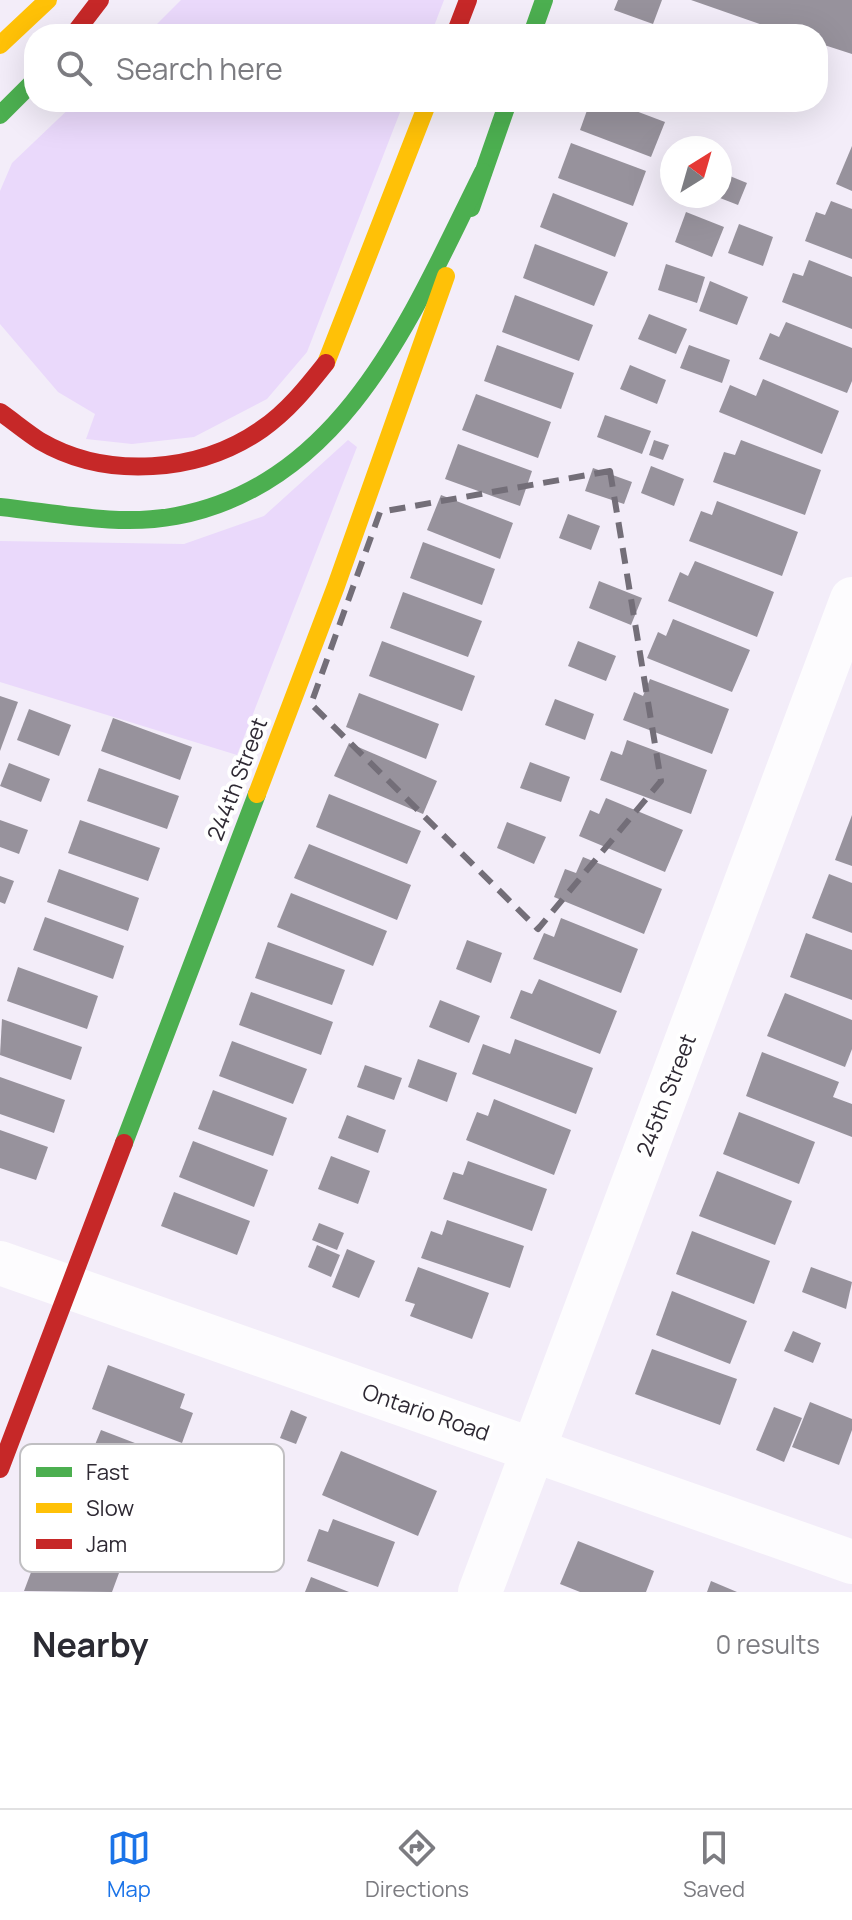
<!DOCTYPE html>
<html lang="en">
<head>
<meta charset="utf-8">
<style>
  body { margin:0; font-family:Manrope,sans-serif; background:#f2f2f3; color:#2b2b33 }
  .compass { position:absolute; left:660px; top:136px; width:72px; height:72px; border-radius:50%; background:#fff; box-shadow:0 8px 32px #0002; rotate:37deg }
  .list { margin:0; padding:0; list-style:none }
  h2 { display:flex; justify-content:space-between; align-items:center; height:104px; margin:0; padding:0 32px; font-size:34px }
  h2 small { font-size:26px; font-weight:400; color:#7c7c81 }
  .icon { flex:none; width:44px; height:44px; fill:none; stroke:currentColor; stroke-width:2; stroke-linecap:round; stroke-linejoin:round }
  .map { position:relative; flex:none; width:852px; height:1592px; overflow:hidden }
  .search { position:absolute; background:#fff; box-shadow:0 8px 32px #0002; left:24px; right:24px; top:24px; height:88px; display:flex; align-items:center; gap:20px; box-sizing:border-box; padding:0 28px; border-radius:32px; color:#7c7c81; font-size:30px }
  .sheet { height:216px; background:#fff }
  nav { display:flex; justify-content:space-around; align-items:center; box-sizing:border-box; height:112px; border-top:2px solid #e1e1e2; background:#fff; font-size:22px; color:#7c7c81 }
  nav a { display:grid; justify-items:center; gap:4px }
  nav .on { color:#1a73e8 }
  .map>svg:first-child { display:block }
  .green { fill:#ead9fb }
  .building { fill:#97929c }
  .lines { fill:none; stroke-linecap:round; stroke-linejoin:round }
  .street { stroke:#fdfcfe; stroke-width:44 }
  .fast { stroke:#4caf50; stroke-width:18 }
  .slow { stroke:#ffc107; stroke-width:18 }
  .jam { stroke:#c62828; stroke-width:18 }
  .marked { fill:none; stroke:#736e78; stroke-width:6; stroke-dasharray:16 10; stroke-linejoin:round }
  .labels { text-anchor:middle; stroke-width:8; stroke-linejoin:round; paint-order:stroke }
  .street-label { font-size:22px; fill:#2e2933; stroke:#fff }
  .key { fill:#fff; stroke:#c0bfc2; stroke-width:2 }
  .key-label { font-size:22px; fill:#2e2933 }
</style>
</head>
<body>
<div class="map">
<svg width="852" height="1592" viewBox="0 0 852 1592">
  <rect width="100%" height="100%" fill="#f3edf9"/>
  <g class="green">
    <path d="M181 0H444L431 34H147Z"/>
    <path d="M76 102H404L307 352 267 399 194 437 132 444 86 439 95 414 58 392 0 324V191L12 163Z"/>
    <path d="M348 440 357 447 237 755 0 682V541L184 544 264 516Z"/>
  </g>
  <g class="building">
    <path d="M618 0H662L653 24 614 10Z"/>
    <path d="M691 0H852V54L818 43V34H788Z"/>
    <path d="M590 102H612L665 122 651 157 580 130Z"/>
    <path d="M571 143 646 171 633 206 558 178Z"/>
    <path d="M852 146V191L836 184Z"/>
    <path d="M720 172 747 183 738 205 720 198Z"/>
    <path d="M553 193 628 223 615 257 540 227Z"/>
    <path d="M831 201 852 209V259L805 241 816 212 825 215Z"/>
    <path d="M686 212 724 227 712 257 675 242Z"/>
    <path d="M739 224 773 237 763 266 728 253Z"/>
    <path d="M535 244 608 272 594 306 523 278Z"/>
    <path d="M809 260 852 277V329L782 302 793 273 803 276Z"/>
    <path d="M666 264 705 277 697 303 658 290Z"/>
    <path d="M710 281 748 297 737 325 699 311Z"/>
    <path d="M515 295 593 325 579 361 502 332Z"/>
    <path d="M649 314 687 329 676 354 638 339Z"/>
    <path d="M786 322 852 348V381L847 393 759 359 770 333 779 337Z"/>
    <path d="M497 345 574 373 561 409 484 381Z"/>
    <path d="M689 345 730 360 722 383 680 368Z"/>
    <path d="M630 365 666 380 657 404 620 389Z"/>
    <path d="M763 379 839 411 822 454 719 412 730 385 756 396Z"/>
    <path d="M476 394 551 422 538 458 462 430Z"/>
    <path d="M605 415 651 431 642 454 597 437Z"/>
    <path d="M654 440 669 445 663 460 649 455Z"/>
    <path d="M741 440 821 470 805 515 713 482 724 452 735 455Z"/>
    <path d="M458 444 532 471 520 506 445 479Z"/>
    <path d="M651 466 684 479 674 506 641 493Z"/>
    <path d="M593 468 632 482 624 504 585 491Z"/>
    <path d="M441 495 513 523 500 559 427 530Z"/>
    <path d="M717 501 798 532 782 576 689 541 701 511 712 515Z"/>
    <path d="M568 514 600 526 591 550 559 538Z"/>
    <path d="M423 542 495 569 482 605 410 578Z"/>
    <path d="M695 561 774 592 757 637 668 601 680 572 688 576Z"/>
    <path d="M599 581 642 598 631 625 589 608Z"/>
    <path d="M403 592 482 621 468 657 390 628Z"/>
    <path d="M673 619 750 650 732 692 647 658 658 632 666 636Z"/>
    <path d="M382 641 475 676 462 711 369 676Z"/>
    <path d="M578 641 616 656 606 681 568 666Z"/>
    <path d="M650 679 729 709 712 754 623 720 634 692 643 696Z"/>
    <path d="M359 693 439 724 426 759 346 727Z"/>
    <path d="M0 696 18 702 0 751Z"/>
    <path d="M555 699 594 714 585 740 545 725Z"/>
    <path d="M29 709 71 725 59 756 17 740Z"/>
    <path d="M113 718 192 747 180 780 101 751Z"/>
    <path d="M627 740 707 770 691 814 600 780 611 751 622 755Z"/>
    <path d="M349 743 437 781 423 814 334 776Z"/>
    <path d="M530 762 570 777 561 802 520 788Z"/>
    <path d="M9 763 50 779 41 802 0 786Z"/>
    <path d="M99 768 179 796 167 829 87 801Z"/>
    <path d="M329 794 421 831 407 864 316 827Z"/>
    <path d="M606 798 683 830 665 872 579 836 590 810 599 814Z"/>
    <path d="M852 815V866L835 860Z"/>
    <path d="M0 820 28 830 19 854 0 847Z"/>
    <path d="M80 820 160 848 148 881 68 853Z"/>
    <path d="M507 822 546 837 534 864 497 848Z"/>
    <path d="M309 844 411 885 397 920 294 878Z"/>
    <path d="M583 857 662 889 644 934 554 897 565 869 576 873Z"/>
    <path d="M59 869 139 898 128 931 47 902Z"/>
    <path d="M829 874 852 883V933L812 918Z"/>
    <path d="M0 876 14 881 5 904 0 902Z"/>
    <path d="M291 893 387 931 373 966 277 927Z"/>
    <path d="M45 917 124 946 113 979 33 950Z"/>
    <path d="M561 918 638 949 621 993 533 959 544 933 554 937Z"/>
    <path d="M806 933 852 950V1000L790 977Z"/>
    <path d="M467 940 502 953 491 983 456 969Z"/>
    <path d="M268 942 345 970 332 1005 255 978Z"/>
    <path d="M18 967 98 996 87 1029 7 1001Z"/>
    <path d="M539 979 617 1011 600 1054 510 1018 521 990 532 994Z"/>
    <path d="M251 992 333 1022 321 1055 239 1025Z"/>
    <path d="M785 993 852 1020V1049L845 1067 767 1036Z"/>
    <path d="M440 1000 480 1016 469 1043 429 1027Z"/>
    <path d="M2 1019 82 1047 71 1080 0 1055Z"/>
    <path d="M515 1039 593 1068 576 1114 472 1074 483 1044 510 1054Z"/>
    <path d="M232 1041 307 1069 293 1104 219 1076Z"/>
    <path d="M762 1052 839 1082 833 1097 852 1104V1137L746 1096Z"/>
    <path d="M418 1059 457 1073 447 1102 408 1087Z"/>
    <path d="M365 1065 402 1078 394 1100 357 1087Z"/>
    <path d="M0 1077 65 1100 54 1133 0 1114Z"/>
    <path d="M213 1090 287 1118 273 1156 198 1129Z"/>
    <path d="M494 1099 571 1130 554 1175 466 1140 477 1112 488 1116Z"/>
    <path d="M739 1112 815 1142 799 1184 723 1154Z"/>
    <path d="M347 1115 386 1130 378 1153 338 1138Z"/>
    <path d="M0 1130 48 1147 36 1180 0 1168Z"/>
    <path d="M193 1141 268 1170 254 1207 179 1177Z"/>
    <path d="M331 1156 370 1171 358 1204 318 1189Z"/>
    <path d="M468 1161 547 1189 532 1231 443 1199 453 1172 463 1175Z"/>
    <path d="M717 1171 792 1201 775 1245 699 1216Z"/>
    <path d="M174 1192 250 1221 237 1255 161 1226Z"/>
    <path d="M447 1220 524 1246 510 1288 421 1258 431 1231 442 1235Z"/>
    <path d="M319 1223 344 1233 337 1250 312 1240Z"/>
    <path d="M692 1231 770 1261 754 1304 676 1274Z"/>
    <path d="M317 1245 340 1255 331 1277 308 1267Z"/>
    <path d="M347 1249 375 1261 359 1298 332 1287Z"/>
    <path d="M418 1267 489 1293 472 1339 410 1316 415 1304 405 1301Z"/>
    <path d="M811 1267 852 1282 846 1309 802 1292Z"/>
    <path d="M672 1291 747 1321 730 1364 656 1335Z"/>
    <path d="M793 1331 821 1343 813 1363 784 1351Z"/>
    <path d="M652 1349 737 1379 720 1425 635 1394Z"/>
    <path d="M108 1365 185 1394 180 1408 193 1413 182 1443 92 1409Z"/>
    <path d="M810 1402 852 1419V1430L839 1465 792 1447Z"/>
    <path d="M774 1407 802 1418 784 1462 756 1450Z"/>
    <path d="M291 1410 307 1417 296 1444 280 1438Z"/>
    <path d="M101 1430 174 1458 162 1488 153 1484 147 1499 83 1474Z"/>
    <path d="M341 1451 437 1491 418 1536 322 1495Z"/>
    <path d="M333 1519 395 1542 378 1587 307 1561 319 1529 328 1532Z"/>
    <path d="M578 1541 654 1571 646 1592H580L560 1584Z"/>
    <path d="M58 1551 119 1573 112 1592 24 1591 36 1559 53 1566Z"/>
    <path d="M311 1577 349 1592H305Z"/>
    <path d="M711 1581 737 1592H707Z"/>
  </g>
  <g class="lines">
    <g class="street">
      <path d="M0 1263 852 1562"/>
      <path d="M480 1592 852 599"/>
    </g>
    <g class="fast">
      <path d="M532 34 544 0"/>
      <path d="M0 115 34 81"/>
      <path d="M471 208 508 102"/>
      <path d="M0 507C57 513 119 527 176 516 346 484 414 310 483 172"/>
      <path d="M124 1143 257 794"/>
    </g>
    <g class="slow">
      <path d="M0 45 48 0"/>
      <path d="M326 363 428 102"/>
      <path d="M257 794 336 586 446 276"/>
    </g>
    <g class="jam">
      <path d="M74 34 100 0"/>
      <path d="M455 34 468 0"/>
      <path d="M0 412C13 421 26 432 40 441 107 480 199 473 262 429 288 411 307 387 326 363"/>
      <path d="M0 1469 124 1143"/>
    </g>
  </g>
  <path class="marked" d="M610 471 661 781 538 929 311 704 380 512Z"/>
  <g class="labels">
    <g class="street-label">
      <text transform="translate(237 779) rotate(-69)" y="8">244th Street</text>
      <text transform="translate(666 1095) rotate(-69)" y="8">245th Street</text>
      <text transform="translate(426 1412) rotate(19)" y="8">Ontario Road</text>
    </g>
  </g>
  <rect x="20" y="1444" width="264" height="128" rx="12" class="key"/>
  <rect x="36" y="1467" width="36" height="10" fill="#4caf50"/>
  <rect x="36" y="1503" width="36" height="10" fill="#ffc107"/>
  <rect x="36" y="1539" width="36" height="10" fill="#c62828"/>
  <g class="key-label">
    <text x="86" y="1480">Fast</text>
    <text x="86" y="1516">Slow</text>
    <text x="86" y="1552">Jam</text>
  </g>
</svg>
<svg class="compass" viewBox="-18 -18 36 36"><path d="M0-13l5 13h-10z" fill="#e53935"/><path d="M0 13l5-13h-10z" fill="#7c7c81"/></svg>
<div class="search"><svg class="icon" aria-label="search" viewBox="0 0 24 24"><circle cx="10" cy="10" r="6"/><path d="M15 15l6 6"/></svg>Search here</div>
</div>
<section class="sheet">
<h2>Nearby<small>0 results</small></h2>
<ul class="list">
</ul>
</section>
<nav>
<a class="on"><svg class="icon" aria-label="map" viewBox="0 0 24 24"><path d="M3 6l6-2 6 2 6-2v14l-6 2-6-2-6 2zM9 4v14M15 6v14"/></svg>Map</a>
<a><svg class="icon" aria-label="directions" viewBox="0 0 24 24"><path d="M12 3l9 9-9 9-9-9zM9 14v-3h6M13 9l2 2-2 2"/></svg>Directions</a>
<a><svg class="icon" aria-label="saved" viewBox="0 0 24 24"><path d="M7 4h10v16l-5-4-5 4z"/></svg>Saved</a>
</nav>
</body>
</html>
